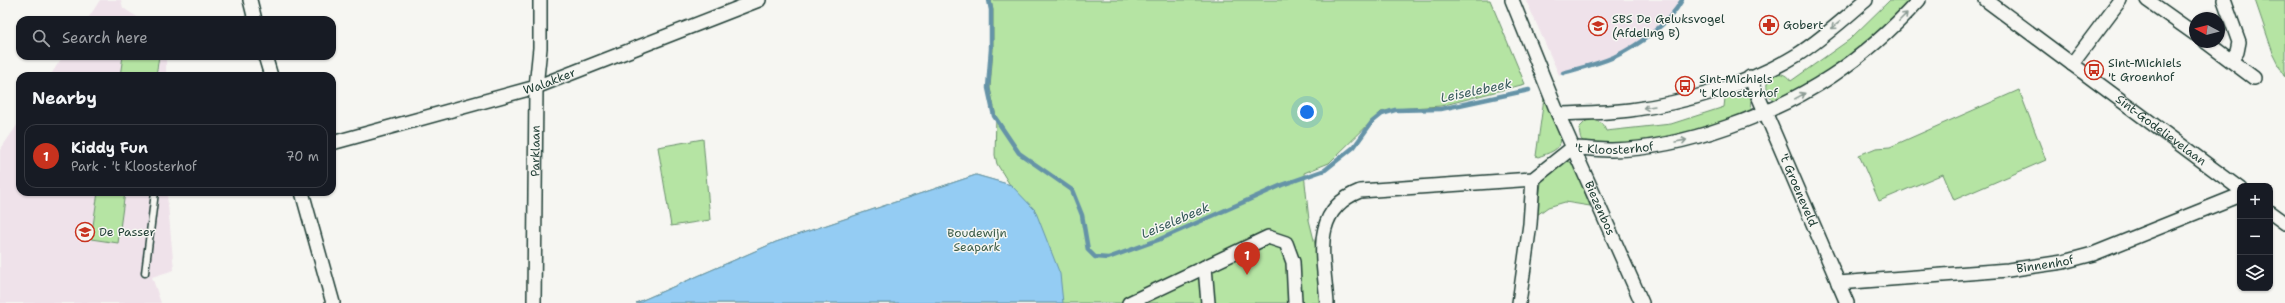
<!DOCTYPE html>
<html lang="en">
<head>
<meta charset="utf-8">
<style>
  body { margin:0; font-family:"Shantell Sans",sans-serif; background:#20242c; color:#f1f3f6 }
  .controls { position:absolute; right:12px; bottom:12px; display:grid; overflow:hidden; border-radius:8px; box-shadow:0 1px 3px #0004 }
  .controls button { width:36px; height:36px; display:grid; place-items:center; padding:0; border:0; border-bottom:1px solid #363941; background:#171b24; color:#f1f3f6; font:20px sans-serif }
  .compass { position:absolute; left:2189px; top:12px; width:36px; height:36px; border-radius:50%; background:#171b24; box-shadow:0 1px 3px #0004; rotate:277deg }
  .you { position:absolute; left:1307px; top:112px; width:14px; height:14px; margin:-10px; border:3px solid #fff; border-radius:50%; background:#1a73e8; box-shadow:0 0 0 6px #1a73e833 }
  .badge { display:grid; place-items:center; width:26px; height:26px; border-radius:50%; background:#c8321e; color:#fff; font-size:13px; font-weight:700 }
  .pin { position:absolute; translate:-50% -33px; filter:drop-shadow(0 1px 2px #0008) }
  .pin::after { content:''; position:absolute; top:21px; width:14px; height:12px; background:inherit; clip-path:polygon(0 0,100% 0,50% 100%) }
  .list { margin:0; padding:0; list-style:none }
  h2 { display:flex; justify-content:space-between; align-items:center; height:52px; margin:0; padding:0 16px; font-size:17px }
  h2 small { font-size:13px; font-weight:400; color:#9ea1a6 }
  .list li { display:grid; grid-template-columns:26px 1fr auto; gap:12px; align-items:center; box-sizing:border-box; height:64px; margin:0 8px 8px; padding:0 8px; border:1px solid #363941; border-radius:12px }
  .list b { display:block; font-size:15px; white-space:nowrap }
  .list p { margin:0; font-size:13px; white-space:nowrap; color:#9ea1a6 }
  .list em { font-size:13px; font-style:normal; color:#9ea1a6 }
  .icon { flex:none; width:22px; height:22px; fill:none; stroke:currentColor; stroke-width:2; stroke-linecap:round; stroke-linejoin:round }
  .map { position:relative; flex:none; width:2285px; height:303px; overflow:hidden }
  .search { position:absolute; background:#171b24; box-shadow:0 1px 3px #0004; left:16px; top:16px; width:320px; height:44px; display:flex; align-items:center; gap:10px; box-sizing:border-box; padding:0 14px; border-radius:12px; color:#9ea1a6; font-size:15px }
  .panel { position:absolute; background:#171b24; box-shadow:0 1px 3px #0004; left:16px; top:72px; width:320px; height:124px; border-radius:12px }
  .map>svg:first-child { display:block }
  .built { fill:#efe2ea }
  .green { fill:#b5e4a3; stroke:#6a906c }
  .water { fill:#94ccf3; stroke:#6593a7 }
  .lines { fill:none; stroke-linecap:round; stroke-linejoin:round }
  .stream { stroke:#6593a7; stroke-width:4.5 }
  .lane-casing { stroke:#1f3d34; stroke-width:9 }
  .street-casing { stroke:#1f3d34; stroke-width:16 }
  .lane { stroke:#f6f6f2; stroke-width:6 }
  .street { stroke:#f6f6f2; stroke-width:13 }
  .oneway { stroke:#8a9a93 }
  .labels { text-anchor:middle; stroke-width:3; stroke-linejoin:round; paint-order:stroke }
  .poi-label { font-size:12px; fill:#1f3d34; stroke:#f6f6f2; text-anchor:start }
  .street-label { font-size:12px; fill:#1f3d34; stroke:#f6f6f2 }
  .park-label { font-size:12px; fill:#3d5e4a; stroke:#f6f6f2 }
  .water-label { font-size:13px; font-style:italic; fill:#365a5a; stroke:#f6f6f2 }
</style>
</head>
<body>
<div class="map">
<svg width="2285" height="303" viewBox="0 0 2285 303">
  <rect width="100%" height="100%" fill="#f6f6f2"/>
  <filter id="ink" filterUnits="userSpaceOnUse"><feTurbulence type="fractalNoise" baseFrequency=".025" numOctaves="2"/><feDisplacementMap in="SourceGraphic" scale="8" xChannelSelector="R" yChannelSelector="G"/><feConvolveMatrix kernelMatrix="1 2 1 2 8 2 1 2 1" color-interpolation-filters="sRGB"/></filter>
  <g filter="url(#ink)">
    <g class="built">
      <path d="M100 0H121L123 8 142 20H87Z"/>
      <path d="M1526 0H1682L1676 11 1641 41 1613 57 1559 75Z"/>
      <path d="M63 56H166V76H50Z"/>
      <path d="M20 121V192H175L167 194 174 270 152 277 161 303H0V150Z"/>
    </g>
    <g class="green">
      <path d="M991 0H1490L1525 84 1441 106 1395 109 1381 112 1329 163 1304 173 1309 220 1316 248 1320 303H636L776 242 976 175 1010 185 997 164 995 155 996 117 990 88 993 50V10Z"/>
      <path d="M1890 0H1913C1896 16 1879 33 1861 49 1846 62 1800 96 1781 100 1770 103 1766 92 1767 83 1773 72 1783 70 1791 81L1849 40Z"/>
      <path d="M2255 0H2285V77L2273 53Z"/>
      <path d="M123 56H159L156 76H120Z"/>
      <path d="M1735 89C1749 90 1753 98 1751 111 1742 118 1732 122 1721 125 1700 131 1598 153 1584 142 1579 139 1580 133 1579 128L1586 121 1592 119 1603 124 1606 131 1671 124 1724 107 1725 98Z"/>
      <path d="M2019 90 2046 160 1954 200 1943 174 1879 201 1859 155 1876 148 1890 147Z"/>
      <path d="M1544 98 1561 139C1560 151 1548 153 1538 157L1536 156Z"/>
      <path d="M703 139 710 220 671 226 658 147Z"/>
      <path d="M1565 161 1570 162 1574 165 1590 206 1565 202 1548 207 1537 215 1541 183 1547 174Z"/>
      <path d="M98 192H125L118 243 91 239Z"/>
    </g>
    <path class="water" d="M976 175 1011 185 1035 210 1060 274 1063 303H636L776 242Z"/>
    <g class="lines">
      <g class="stream">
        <path d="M989 0 991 10V49L988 88 994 116 1019 153 1072 190 1082 215 1088 250 1095 257 1108 258 1158 240 1282 185 1325 170 1354 147 1372 122 1382 114 1395 110 1441 109 1529 90"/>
        <path d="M1563 73C1580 68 1598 64 1614 57 1639 45 1669 24 1682 0"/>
      </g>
      <defs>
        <path id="lane" d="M145 273 155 192"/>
        <g id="street">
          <path d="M250 0 255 20"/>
          <path id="s1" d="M1512 0 1558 114 1642 303"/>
          <path id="s2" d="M1986 0 2240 189"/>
          <path d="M2147 0 2195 34"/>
          <path d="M2224 0 2239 42 2237 52 2231 60"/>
          <path d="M2206 42 2254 78"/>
          <path d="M265 56 271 76"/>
          <path d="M2072 64 2120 0"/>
          <path id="s3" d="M1750 77 1847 303"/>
          <path d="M1558 114C1582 113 1606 113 1630 110 1685 103 1750 84 1797 55 1822 39 1844 19 1866 0"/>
          <path id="s4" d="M332 143 536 87 759 0"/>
          <path d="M302 192 333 303"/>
          <path d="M2270 212 2285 223"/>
          <path d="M1205 267 1208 303"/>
          <path id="s5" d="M1838 283 2008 270 2063 262 2093 254 2240 195"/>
          <path id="s6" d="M534 303 536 87 540 48V0"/>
          <path d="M1129 303 1268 237 1286 243 1293 262 1295 303"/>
          <path id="s7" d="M1327 303C1324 259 1309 211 1360 191L1533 179 1572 148C1585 148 1599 150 1612 150 1651 149 1690 140 1727 127 1804 100 1864 61 1919 0"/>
          <path d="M1519 303 1530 224 1533 179"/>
        </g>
      </defs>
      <use href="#lane" class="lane-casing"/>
      <use href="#street" class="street-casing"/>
      <use href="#lane" class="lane"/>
      <use href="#street" class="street"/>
    </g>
    <defs><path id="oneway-shaft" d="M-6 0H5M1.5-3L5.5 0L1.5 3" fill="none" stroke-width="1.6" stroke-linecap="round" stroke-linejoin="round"/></defs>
    <g class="oneway">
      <use href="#oneway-shaft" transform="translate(1903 17) rotate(-45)"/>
      <use href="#oneway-shaft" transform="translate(1836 25) rotate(140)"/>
      <use href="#oneway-shaft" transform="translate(1800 96) rotate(-29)"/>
      <use href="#oneway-shaft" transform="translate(1649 107) rotate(171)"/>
      <use href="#oneway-shaft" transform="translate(1681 141) rotate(-10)"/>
    </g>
  </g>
  <defs>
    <symbol id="pharmacy-ring" viewBox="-11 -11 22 22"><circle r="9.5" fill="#f6f6f2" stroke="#c8321e" stroke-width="1.5"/><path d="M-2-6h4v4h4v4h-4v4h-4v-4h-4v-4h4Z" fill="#c8321e"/></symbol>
    <symbol id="school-ring" viewBox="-11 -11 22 22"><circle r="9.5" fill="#f6f6f2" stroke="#c8321e" stroke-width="1.5"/><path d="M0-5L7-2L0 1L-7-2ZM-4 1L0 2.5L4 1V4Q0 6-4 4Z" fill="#c8321e"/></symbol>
    <symbol id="bus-ring" viewBox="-11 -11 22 22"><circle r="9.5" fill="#f6f6f2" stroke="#c8321e" stroke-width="1.5"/><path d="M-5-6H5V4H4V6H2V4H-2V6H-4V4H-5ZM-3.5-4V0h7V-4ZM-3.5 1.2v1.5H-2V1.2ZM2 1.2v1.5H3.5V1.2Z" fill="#c8321e"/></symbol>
  </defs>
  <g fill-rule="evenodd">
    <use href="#pharmacy-ring" x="1758" y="14" width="22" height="22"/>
    <use href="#school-ring" x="1587" y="15" width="22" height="22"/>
    <use href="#bus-ring" x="2083" y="59" width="22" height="22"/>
    <use href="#bus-ring" x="1674" y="75" width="22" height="22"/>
    <use href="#school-ring" x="74" y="221" width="22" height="22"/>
  </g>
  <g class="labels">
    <g class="poi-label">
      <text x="1612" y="23">SBS De Geluksvogel<tspan x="1612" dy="14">(Afdeling B)</tspan></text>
      <text x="1783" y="29">Gobert</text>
      <text x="2108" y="67">Sint-Michiels<tspan x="2108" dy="14">'t Groenhof</tspan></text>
      <text x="1699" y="83">Sint-Michiels<tspan x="1699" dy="14">'t Kloosterhof</tspan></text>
      <text x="99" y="236">De Passer</text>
    </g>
    <g class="street-label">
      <text dy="4" stroke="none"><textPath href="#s4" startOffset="226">Walakker</textPath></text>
      <text dy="4" stroke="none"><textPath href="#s2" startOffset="218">Sint-Godelievelaan</textPath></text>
      <text dy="4" stroke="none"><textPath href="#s7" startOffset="394">'t Kloosterhof</textPath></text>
      <text dy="4" stroke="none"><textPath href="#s6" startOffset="152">Parklaan</textPath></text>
      <text dy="4" stroke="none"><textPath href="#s3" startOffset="123">'t Groeneveld</textPath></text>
      <text dy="4" stroke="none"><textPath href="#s1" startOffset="226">Biezenbos</textPath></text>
      <text dy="4" stroke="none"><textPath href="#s5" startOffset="208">Binnenhof</textPath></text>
    </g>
    <g class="park-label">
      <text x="977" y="237">Boudewijn<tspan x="977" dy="14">Seapark</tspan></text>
    </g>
    <g class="water-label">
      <text transform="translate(1476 90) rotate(-12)" y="5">Leiselebeek</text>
      <text transform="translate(1175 220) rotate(-23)" y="5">Leiselebeek</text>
    </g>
  </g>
</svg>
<div class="controls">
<button>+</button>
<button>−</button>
<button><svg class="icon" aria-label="layers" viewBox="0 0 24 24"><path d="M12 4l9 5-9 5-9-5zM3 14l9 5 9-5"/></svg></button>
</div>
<svg class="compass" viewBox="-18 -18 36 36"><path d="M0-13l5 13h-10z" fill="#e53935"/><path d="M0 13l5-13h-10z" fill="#9ea1a6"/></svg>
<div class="you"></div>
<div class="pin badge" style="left:1247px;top:275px">1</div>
<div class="search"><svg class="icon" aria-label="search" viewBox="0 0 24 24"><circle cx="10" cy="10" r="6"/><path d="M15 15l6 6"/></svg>Search here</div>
<section class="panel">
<h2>Nearby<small></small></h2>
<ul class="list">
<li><span class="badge">1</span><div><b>Kiddy Fun</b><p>Park · 't Kloosterhof</p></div><em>70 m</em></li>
</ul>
</section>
</div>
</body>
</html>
